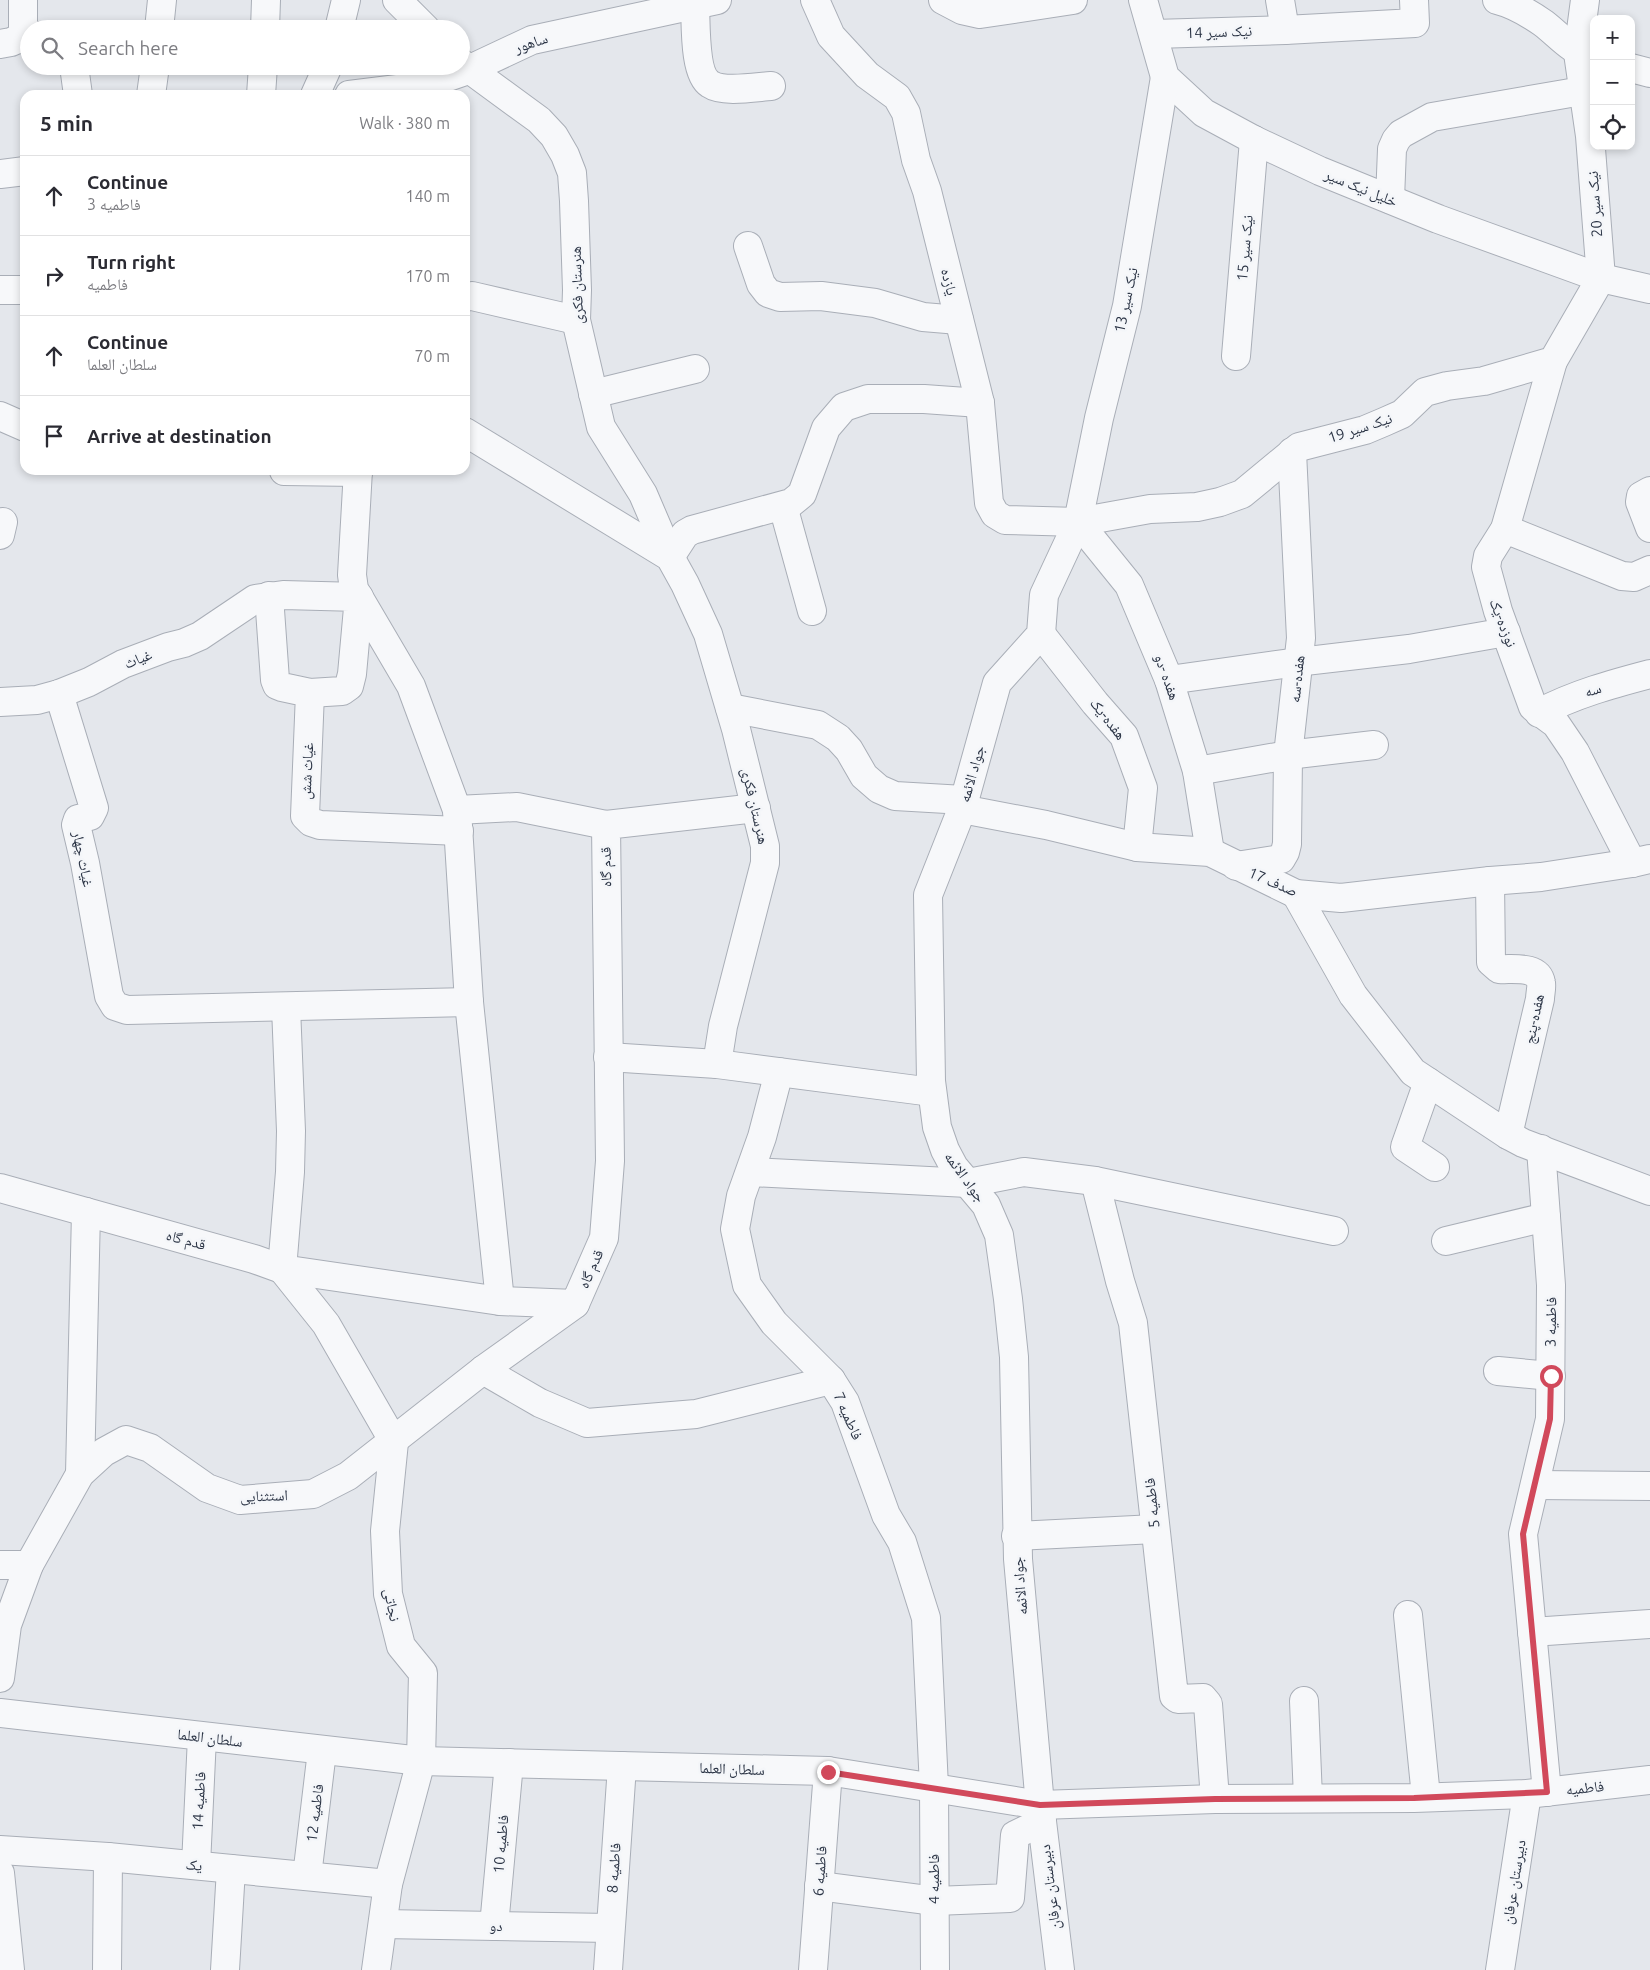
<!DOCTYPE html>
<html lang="en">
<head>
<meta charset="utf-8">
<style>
  body { margin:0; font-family:Ubuntu,"Noto Naskh Arabic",sans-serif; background:#f7f7f7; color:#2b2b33 }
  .controls { position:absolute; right:15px; top:15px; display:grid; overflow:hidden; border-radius:10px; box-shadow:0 2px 8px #0003 }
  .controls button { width:45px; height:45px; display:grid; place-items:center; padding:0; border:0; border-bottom:1px solid #e1e1e2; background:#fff; color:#2b2b33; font:25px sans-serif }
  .stop { position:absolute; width:15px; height:15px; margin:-11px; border:4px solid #d1495b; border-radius:50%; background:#fff }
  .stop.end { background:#d1495b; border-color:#fff; box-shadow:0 1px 5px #0008 }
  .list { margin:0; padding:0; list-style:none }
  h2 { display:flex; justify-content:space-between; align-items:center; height:65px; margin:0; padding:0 20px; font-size:21px }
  h2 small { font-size:16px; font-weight:400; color:#7c7c81 }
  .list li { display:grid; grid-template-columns:32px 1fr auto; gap:15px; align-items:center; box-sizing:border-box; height:80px; padding:0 20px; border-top:1px solid #e1e1e2 }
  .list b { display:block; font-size:19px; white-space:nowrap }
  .list p { margin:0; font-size:16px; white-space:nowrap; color:#7c7c81 }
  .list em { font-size:16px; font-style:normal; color:#7c7c81 }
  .icon { flex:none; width:28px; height:28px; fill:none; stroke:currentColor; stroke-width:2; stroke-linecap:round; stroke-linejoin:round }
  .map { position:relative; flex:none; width:1650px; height:1970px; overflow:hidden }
  .search { position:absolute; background:#fff; box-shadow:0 2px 8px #0003; left:20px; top:20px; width:450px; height:55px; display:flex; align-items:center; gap:12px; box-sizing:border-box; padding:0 18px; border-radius:28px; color:#7c7c81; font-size:19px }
  .panel { position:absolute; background:#fff; box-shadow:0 2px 8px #0003; left:20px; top:90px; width:450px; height:385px; border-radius:15px }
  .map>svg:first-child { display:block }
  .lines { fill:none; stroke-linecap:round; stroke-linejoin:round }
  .minor-casing { stroke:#a9aeb7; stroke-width:30 }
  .minor { stroke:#f7f8fa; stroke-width:28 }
  .route { stroke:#d1495b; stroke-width:6 }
  .labels { text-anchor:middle; stroke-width:5; stroke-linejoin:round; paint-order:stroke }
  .street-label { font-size:15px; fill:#2b3445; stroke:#f4f6f9 }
</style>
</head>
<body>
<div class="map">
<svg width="1650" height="1970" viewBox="0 0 1650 1970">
  <rect width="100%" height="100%" fill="#e4e7ec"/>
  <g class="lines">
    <defs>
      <g id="minor">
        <path d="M23 0V27L29 33"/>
        <path d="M397 0 426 29"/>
        <path d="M815 0 831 36 867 75 897 97 906 113 916 160 927 191 980 403 989 503 995 514 1005 520 1078 522 1150 509 1197 507 1220 502 1242 494 1299 447 1365 430 1384 422 1402 414 1425 392 1447 386 1484 381 1553 361 1601 278 1590 136 1578 53 1585 0"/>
        <path d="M943 0 962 10 980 14 1073 0"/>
        <path d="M1143 0 1165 77 1204 113 1254 140 1320 171 1438 219 1601 278 1650 289"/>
        <path d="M1280 0 1285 30"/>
        <path d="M1497 0C1513 4 1530 14 1543 23 1559 35 1571 51 1591 56"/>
        <path d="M695 6C696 24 694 74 710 84 723 93 756 87 771 86"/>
        <path d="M159 29 162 0"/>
        <path d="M265 29 266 0"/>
        <path d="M339 29 346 0"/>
        <path d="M1154 34 1285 30 1415 23 1414 0"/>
        <path d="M0 44 11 42 29 34"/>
        <path d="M461 63 539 120 554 136 565 155 572 173 574 201 577 290 576 320 601 427 643 494 670 557"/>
        <path d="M74 66 78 95"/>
        <path d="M1631 68 1650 73"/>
        <path d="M151 95 155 66"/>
        <path d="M261 95 263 66"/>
        <path d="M315 95 328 66"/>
        <path d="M349 95 422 86 468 70 532 40 717 0"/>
        <path d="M0 174 25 171"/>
        <path d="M1390 199 1392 149 1396 140 1401 134 1432 117 1582 91"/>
        <path d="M748 246 761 284 768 293 780 297 821 296 875 303 923 317 959 320"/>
        <path d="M0 290H25"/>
        <path d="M465 297 472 296 576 320"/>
        <path d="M1236 356 1254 140"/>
        <path d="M1553 361 1505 529 1488 556 1486 567 1498 611 1533 707 1556 724 1575 752 1632 863"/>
        <path d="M593 394 695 369"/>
        <path d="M0 416 25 427"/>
        <path d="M465 432 670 557 685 584 708 634 736 729 765 846V863L723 1026 717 1064"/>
        <path d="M358 470 352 575 354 589 411 686 457 810 469 1002 500 1301"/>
        <path d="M284 471 358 472"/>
        <path d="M1650 491 1641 496 1640 502 1650 528"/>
        <path d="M783 506 812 611"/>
        <path d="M1078 522 1129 585 1169 680 1197 771 1210 852"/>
        <path d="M1505 529 1622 576 1634 577 1650 570"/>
        <path d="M0 535 3 522"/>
        <path d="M670 557 685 534 692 530 791 503 802 494 826 428 844 407 868 399H924L980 403"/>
        <path d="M269 596 275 680 277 685 282 687 310 693 305 816 311 822 320 825 459 831"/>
        <path d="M1041 634 1095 703 1124 736 1143 788 1137 847"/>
        <path d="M1169 680 1298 662 1409 649 1506 632"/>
        <path d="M59 694 94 808 90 816 78 819 76 825 85 863 109 996 115 1006 127 1010 469 1002"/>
        <path d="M0 702 37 700 59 694 89 682 123 664 168 647 184 643 200 636 255 599 283 595 359 597 352 674 349 686 342 691 310 693"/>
        <path d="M730 708 818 725 838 738 849 750 864 776 879 789 895 796 964 800"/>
        <path d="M1539 713C1575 694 1612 684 1650 674"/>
        <path d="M1197 771 1288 755 1374 745"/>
        <path d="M962 809 1046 825 1137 847 1210 852 1296 894 1341 898 1490 881 1541 877 1632 863 1650 859"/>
        <path d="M457 810 517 807 606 825"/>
        <path d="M1236 866 1281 859 1285 852 1287 844 1288 755 1301 638 1292 452"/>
        <path d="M1490 881 1491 962 1499 969C1512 970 1538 965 1541 983 1542 987 1540 994 1540 999L1508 1135"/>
        <path d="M1296 894 1353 995 1413 1072 1508 1135 1523 1143 1650 1191"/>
        <path d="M286 1007 291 1131 290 1172 282 1269 326 1324 394 1442 385 1531 388 1594 401 1646 423 1673 421 1761 388 1884 376 1970"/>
        <path d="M608 1057 717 1064 932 1092"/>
        <path d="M779 1072 762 1137 741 1196 735 1229 747 1285 774 1323 831 1380 845 1402 886 1515 902 1542 926 1618 934 1787 935 1970"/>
        <path d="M1428 1082 1405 1147 1435 1167"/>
        <path d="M1541 1149 1551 1285 1550 1419 1523 1534 1547 1792"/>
        <path d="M751 1172 968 1183 1024 1172 1095 1181 1334 1231"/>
        <path d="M1095 1181 1120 1281 1133 1323 1174 1696 1178 1699 1203 1698 1208 1704 1215 1799"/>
        <path d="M0 1188 254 1259 282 1269 500 1301 575 1304 604 1238 610 1161 606 825 756 808"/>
        <path d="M1446 1241 1546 1217"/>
        <path d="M483 1370 540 1403 587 1423 696 1414 831 1380"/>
        <path d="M1498 1371 1551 1376"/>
        <path d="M80 1474 86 1212"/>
        <path d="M1535 1485 1650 1486"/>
        <path d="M1016 1536 1155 1529"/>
        <path d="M0 1565H29"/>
        <path d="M1408 1615 1426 1797"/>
        <path d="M1532 1632 1650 1624"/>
        <path d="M0 1678 7 1625 29 1565 80 1474 104 1452 126 1440 150 1448 207 1488 240 1500 313 1494 348 1476 483 1370 575 1304"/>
        <path d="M1304 1701 1308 1798"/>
        <path d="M0 1713 421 1761 828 1771 1040 1805 1215 1799 1414 1798 1527 1794 1650 1780"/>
        <path d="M0 1850 108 1857 388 1884"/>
        <path d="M196 1865 202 1737"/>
        <path d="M0 1873 10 1970"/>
        <path d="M307 1876 322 1751"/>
        <path d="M819 1886 935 1901 1010 1898 1015 1835 1042 1822"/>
        <path d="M383 1924 610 1928"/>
        <path d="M494 1926 509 1763"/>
        <path d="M107 1970 108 1857"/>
        <path d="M225 1970 231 1869"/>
        <path d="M608 1970 622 1766"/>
        <path d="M813 1970 828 1771"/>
        <path d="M1060 1970 1040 1805 1018 1559 1014 1357 1008 1299 999 1235 986 1205 954 1167 945 1150 937 1127 931 1081 928 895 962 809 997 683 1041 634 1044 595 1078 522 1099 418 1127 306 1165 77"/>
        <path d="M1500 1970 1527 1794"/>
      </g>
    </defs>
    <use href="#minor" class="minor-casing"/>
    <use href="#minor" class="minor"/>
  </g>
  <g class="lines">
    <path class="route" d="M828 1772 1040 1805 1215 1799 1414 1798 1547 1792 1523 1534 1550 1419 1551 1376"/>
  </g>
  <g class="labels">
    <g class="street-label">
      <text transform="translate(1219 32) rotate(-2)" y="5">نیک سیر 14</text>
      <text transform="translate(531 43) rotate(-19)" y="5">ساهور</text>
      <text transform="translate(1361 188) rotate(22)" y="5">خلیل نیک سیر</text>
      <text transform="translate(1595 204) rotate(-94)" y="5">نیک سیر 20</text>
      <text transform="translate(1245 248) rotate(-85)" y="5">نیک سیر 15</text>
      <text transform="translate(949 282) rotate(76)" y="5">یازده</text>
      <text transform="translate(577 285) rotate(-92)" y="5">هنرستان فکری</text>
      <text transform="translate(1126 300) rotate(-78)" y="5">نیک سیر 13</text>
      <text transform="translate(1360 428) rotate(-18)" y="5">نیک سیر 19</text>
      <text transform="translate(1503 623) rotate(69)" y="5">نوزده-یک</text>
      <text transform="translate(138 659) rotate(-22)" y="5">غیاث</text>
      <text transform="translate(1167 677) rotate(70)" y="5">هفده -دو</text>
      <text transform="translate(1297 679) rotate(-84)" y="5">هفده-سه</text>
      <text transform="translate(1593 690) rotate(-18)" y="5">سه</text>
      <text transform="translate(1108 719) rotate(52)" y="5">هفده-یک</text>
      <text transform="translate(307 771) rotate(-87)" y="5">غیاث شش</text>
      <text transform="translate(972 774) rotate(-74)" y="5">جواد الائمه</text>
      <text transform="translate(755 806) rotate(77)" y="5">هنرستان فکری</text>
      <text transform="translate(83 859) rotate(79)" y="5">غیاث چهار</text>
      <text transform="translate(606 867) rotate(-91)" y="5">قدم گاه</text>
      <text transform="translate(1273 882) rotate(23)" y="5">صدف 17</text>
      <text transform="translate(1534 1019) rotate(-78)" y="5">هفده-پنج</text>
      <text transform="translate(965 1177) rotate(54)" y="5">جواد الائمه</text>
      <text transform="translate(186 1240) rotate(15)" y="5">قدم گاه</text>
      <text transform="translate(591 1269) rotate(-66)" y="5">قدم گاه</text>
      <text transform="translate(1551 1322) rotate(-89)" y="5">فاطمیه 3</text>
      <text transform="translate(848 1416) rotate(66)" y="5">فاطمیه 7</text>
      <text transform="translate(264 1496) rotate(-2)" y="5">استثنایی</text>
      <text transform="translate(1152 1503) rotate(-96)" y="5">فاطمیه 5</text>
      <text transform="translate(1020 1586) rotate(-95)" y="5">جواد الائمه</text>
      <text transform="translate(392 1605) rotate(79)" y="5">نجاتی</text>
      <text transform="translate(210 1738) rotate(7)" y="5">سلطان العلما</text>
      <text transform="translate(732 1769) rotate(2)" y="5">سلطان العلما</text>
      <text transform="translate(1585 1788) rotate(-6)" y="5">فاطمیه</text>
      <text transform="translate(199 1801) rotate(-87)" y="5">فاطمیه 14</text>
      <text transform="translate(315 1813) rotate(-83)" y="5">فاطمیه 12</text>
      <text transform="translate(501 1844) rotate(-85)" y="5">فاطمیه 10</text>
      <text transform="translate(194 1865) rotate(5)" y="5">یک</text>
      <text transform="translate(614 1868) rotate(-86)" y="5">فاطمیه 8</text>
      <text transform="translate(820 1871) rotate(-86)" y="5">فاطمیه 6</text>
      <text transform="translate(934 1879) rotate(-90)" y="5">فاطمیه 4</text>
      <text transform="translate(1514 1882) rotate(-81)" y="5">دبیرستان عرفان</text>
      <text transform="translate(1050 1887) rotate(-97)" y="5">دبیرستان عرفان</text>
      <text transform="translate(496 1926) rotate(1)" y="5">دو</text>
    </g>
  </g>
</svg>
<div class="controls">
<button>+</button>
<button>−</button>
<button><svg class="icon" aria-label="locate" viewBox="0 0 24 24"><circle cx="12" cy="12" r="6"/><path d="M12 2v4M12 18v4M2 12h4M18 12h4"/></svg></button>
</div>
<div class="stop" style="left:1551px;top:1376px"></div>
<div class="stop end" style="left:828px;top:1772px"></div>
<div class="search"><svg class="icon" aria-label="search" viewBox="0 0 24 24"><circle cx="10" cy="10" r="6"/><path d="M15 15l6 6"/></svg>Search here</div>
<section class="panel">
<h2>5 min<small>Walk · 380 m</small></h2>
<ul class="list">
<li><svg class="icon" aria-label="ahead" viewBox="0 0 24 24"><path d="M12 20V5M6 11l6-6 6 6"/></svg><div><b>Continue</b><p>فاطمیه 3</p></div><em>140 m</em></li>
<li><svg class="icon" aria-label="right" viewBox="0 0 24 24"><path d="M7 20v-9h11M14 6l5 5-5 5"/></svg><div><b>Turn right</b><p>فاطمیه</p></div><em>170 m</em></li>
<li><svg class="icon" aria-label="ahead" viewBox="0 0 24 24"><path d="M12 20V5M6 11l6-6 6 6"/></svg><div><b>Continue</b><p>سلطان العلما</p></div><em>70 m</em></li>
<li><svg class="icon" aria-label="arrive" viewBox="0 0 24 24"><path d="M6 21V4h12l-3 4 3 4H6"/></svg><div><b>Arrive at destination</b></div></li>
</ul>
</section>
</div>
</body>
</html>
